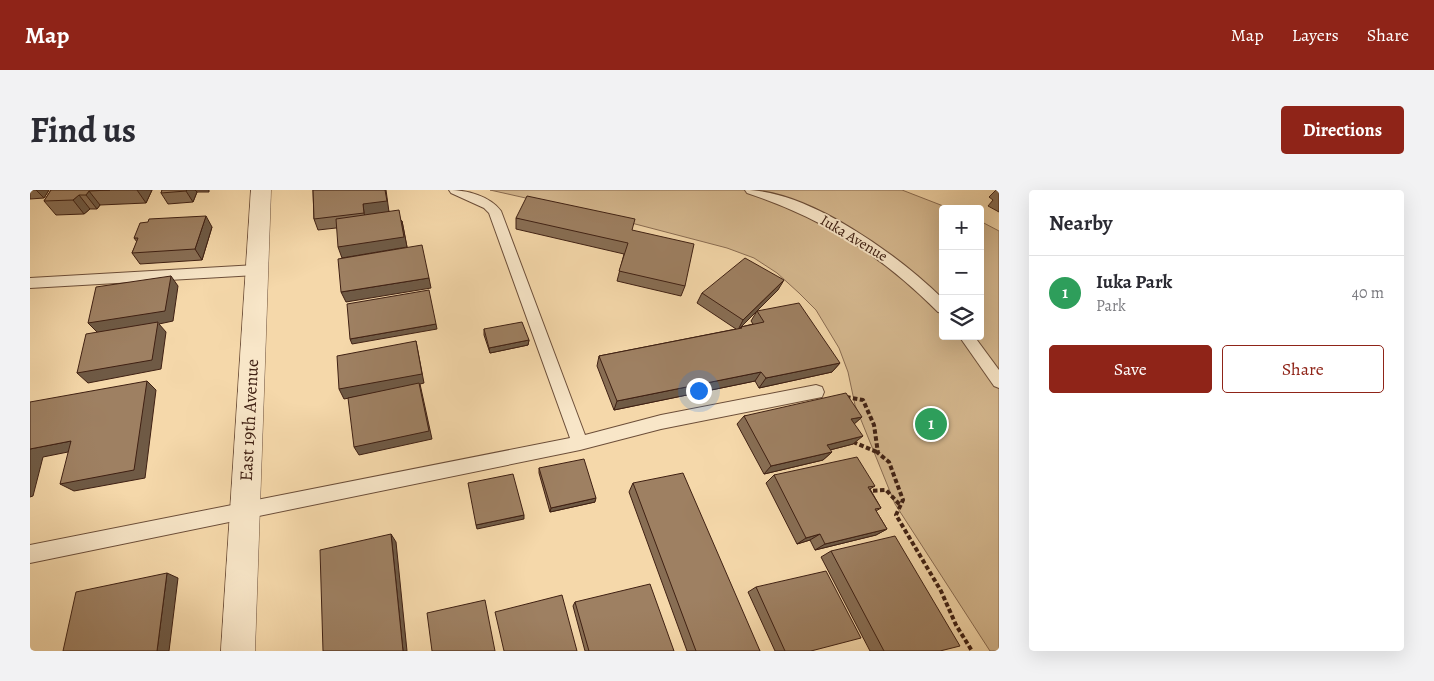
<!DOCTYPE html>
<html lang="en">
<head>
<meta charset="utf-8">
<style>
  body { margin:0; font-family:Alegreya,serif; background:#f2f2f3; color:#2b2b33 }
  .controls { position:absolute; right:15px; top:15px; display:grid; overflow:hidden; border-radius:5px; box-shadow:0 5px 20px #0002 }
  .controls button { width:45px; height:45px; display:grid; place-items:center; padding:0; border:0; border-bottom:1px solid #e1e1e2; background:#fff; color:#2b2b33; font:25px sans-serif }
  .you { position:absolute; left:668px; top:200px; width:18px; height:18px; margin:-12px; border:4px solid #fff; border-radius:50%; background:#1a73e8; box-shadow:0 0 0 8px #1a73e833 }
  .badge { display:grid; place-items:center; width:32px; height:32px; border-radius:50%; background:#8f2418; color:#fff; font-size:16px; font-weight:700 }
  .pin { position:absolute; translate:-50% -50%; border:2px solid #fff; box-shadow:0 1px 5px #0006 }
  .list { margin:0; padding:0; list-style:none }
  h2 { display:flex; justify-content:space-between; align-items:center; height:65px; margin:0; padding:0 20px; font-size:21px }
  h2 small { font-size:16px; font-weight:400; color:#7c7c81 }
  .list li { display:grid; grid-template-columns:32px 1fr auto; gap:15px; align-items:center; box-sizing:border-box; height:75px; padding:0 20px; border-top:1px solid #e1e1e2 }
  .list b { display:block; font-size:19px; white-space:nowrap }
  .list p { margin:0; font-size:16px; white-space:nowrap; color:#7c7c81 }
  .list em { font-size:16px; font-style:normal; color:#7c7c81 }
  .actions { display:flex; gap:10px; padding:15px 20px }
  .actions a { flex:1; padding:11px 0; border:1px solid #8f2418; border-radius:5px; text-align:center; font-size:18px; color:#8f2418 }
  .actions .main { background:#8f2418; color:#fff }
  .icon { flex:none; width:28px; height:28px; fill:none; stroke:currentColor; stroke-width:2; stroke-linecap:round; stroke-linejoin:round }
  .map { position:relative; flex:none; width:969px; height:461px; overflow:hidden; border-radius:5px }
  header { display:flex; align-items:center; gap:30px; box-sizing:border-box; height:70px; padding:0 25px; background:#8f2418; color:#fff }
  header strong { font-size:24px }
  nav { display:flex; gap:28px; margin-inline-start:auto; font-size:18px }
  .intro { display:flex; align-items:center; justify-content:space-between; box-sizing:border-box; height:120px; padding:0 30px }
  h1 { margin:0; font-size:35px }
  .button { padding:12px 22px; border-radius:5px; background:#8f2418; color:#fff; font-size:18px; font-weight:700 }
  main { display:flex; gap:30px; padding:0 30px }
  aside { flex:1; background:#fff; border-radius:5px; box-shadow:0 5px 20px #0002 }
  .map>svg:first-child { display:block }
  .green { fill:#d6b990; stroke:#8a6c52 }
  .lines { fill:none; stroke-linecap:round; stroke-linejoin:round }
  .lane-casing { stroke:#6c4e39; stroke-width:2 }
  .street-casing { stroke:#6c4e39; stroke-width:1 }
  .path { stroke:#3f2013; stroke-width:4; stroke-dasharray:4.5 2.5; stroke-linecap:butt }
  .lane { fill:#f8e6c8; fill-rule:evenodd }
  .street { fill:#f8e6c8; fill-rule:evenodd }
  .wall { fill:#886e54; stroke:#3f2013 }
  .shaded-wall { fill:#6f5a45; stroke:#3f2013 }
  .building { fill:#9e8062; stroke:#3f2013 }
  .labels { text-anchor:middle; stroke-width:4; stroke-linejoin:round; paint-order:stroke }
  .far-street-label { font-size:15px; fill:#3f2013; stroke:#f8e6c8 }
  .street-label { font-size:18px; fill:#3f2013; stroke:#f8e6c8 }
</style>
</head>
<body>
<header>
<strong>Map</strong>
<nav><a>Map</a><a>Layers</a><a>Share</a></nav>
</header>
<div class="intro"><h1>Find us</h1><a class="button">Directions</a></div>
<main>
<div class="map">
<svg width="969" height="461" viewBox="0 0 969 461">
  <rect width="100%" height="100%" fill="#f5d8aa"/>
  <filter id="stains"><feTurbulence type="fractalNoise" baseFrequency=".004" numOctaves="4"/><feColorMatrix values="0 0 0 0 .2 0 0 0 0 .09 0 0 0 0 .02 0 0 0 .5 -.17"/></filter>
  <radialGradient id="worn" r=".72"><stop offset=".6" stop-color="#630" stop-opacity="0"/><stop offset="1" stop-color="#630" stop-opacity=".3"/></radialGradient>
  <path class="green" d="M460 0H872L921 19H913V146H950V31L969 41V461H960L865 314 825 215 818 182 809 158 786 120 769 103 747 83 724 68 697 58 567 24Z"/>
  <g class="lines">
    <defs>
      <g id="lane">
        <path d="M419 0C437 0 460 6 471 21L555 245 631 225 786 195 792 197 794 202 792 207 631 239 550 260 0 373V355L540 248 459 23 454 18 421 3Z"/>
        <path d="M715 0C779 0 868 65 913 109V123L908 122C851 65 793 28 717 3Z"/>
        <path d="M227 75 232 77 234 80 232 83 227 85 0 98V88Z"/>
        <path d="M929 146H944L969 180V198L964 196Z"/>
      </g>
      <path id="street" d="M221 0H241L225 461H191Z"/>
    </defs>
    <use href="#lane" class="lane-casing"/>
    <use href="#street" class="street-casing"/>
    <g class="path">
      <path d="M816 207 833 210 844 235 848 263 859 272 873 310 866 325 911 401 926 435 942 461"/>
      <path d="M823 252 847 262"/>
      <path d="M836 301 856 300 870 315"/>
    </g>
    <use href="#lane" class="lane"/>
    <use href="#street" class="street"/>
  </g>
  <g class="wall">
    <path d="M0 0H19L14 8 0 9Z"/>
    <path d="M21 0H122L116 13 70 15 67 19H60L54 24 26 25 14 11Z"/>
    <path d="M132 0H179V2H167L163 12 138 14 131 3Z"/>
    <path d="M283 0 359 21 372 31 377 57 306 38 288 40 284 29Z"/>
    <path d="M966 0H969V22L958 16 963 10 959 7Z"/>
    <path d="M486 28 603 41 655 96 651 106 587 91 594 64 486 39Z"/>
    <path d="M182 37 172 70 110 74 102 63 107 52 104 48Z"/>
    <path d="M748 100 711 137 723 134 721 131 727 121 810 173 802 182 729 198 725 191 584 220 567 176 569 166 706 139 667 113 672 103Z"/>
    <path d="M454 139 499 150 498 155 460 163 454 145Z"/>
    <path d="M714 226 832 227 824 234 823 254 800 260 802 262 793 270 734 284 707 234Z"/>
    <path d="M509 278 565 312 520 322 509 283Z"/>
    <path d="M744 285 845 296 840 299 851 318 846 321 857 339 846 345 785 360 780 350 767 354 736 293Z"/>
    <path d="M603 293 730 461H657L599 302Z"/>
    <path d="M801 361 910 461H840L791 367Z"/>
    <path d="M726 397 782 461H745L718 402Z"/>
    <path d="M545 412 644 461H555L543 416Z"/>
  </g>
  <g class="shaded-wall">
    <path d="M6 0H19L14 8Z"/>
    <path d="M107 0H122L116 13Z"/>
    <path d="M157 0H165L167 2 163 12 156 1Z"/>
    <path d="M355 0H356L359 22 337 34 334 23 333 14Z"/>
    <path d="M59 1 70 15 67 19 56 5Z"/>
    <path d="M49 5 60 19 54 24 43 10Z"/>
    <path d="M176 26 182 37 172 70 165 59Z"/>
    <path d="M372 31 377 57 312 68 308 57Z"/>
    <path d="M141 86 148 96 143 131 129 134 136 142 131 179 58 193 47 183 68 143 58 133Z"/>
    <path d="M399 88 401 98 316 112 311 102Z"/>
    <path d="M754 90 748 100 708 140 713 130Z"/>
    <path d="M406 134 407 139 322 154 320 149Z"/>
    <path d="M499 150 498 155 460 163 459 158Z"/>
    <path d="M386 151 394 193 390 194 402 249 329 265 324 257 390 194 314 209 309 199Z"/>
    <path d="M810 173 802 182 729 198 736 188Z"/>
    <path d="M731 182 725 191 584 220 587 211Z"/>
    <path d="M117 191 126 200 115 288 44 301 30 294Z"/>
    <path d="M832 227 823 235 821 229Z"/>
    <path d="M833 246 823 254 788 263 797 255Z"/>
    <path d="M41 251 53 259 13 267 3 306 0 307V259Z"/>
    <path d="M802 262 793 270 734 284 741 276Z"/>
    <path d="M566 308 565 312 520 322 521 318Z"/>
    <path d="M494 325V329L447 339 446 335Z"/>
    <path d="M857 339 846 345 785 360 795 354Z"/>
    <path d="M361 344 366 352 377 461H373Z"/>
    <path d="M790 344 780 350 767 354 776 348Z"/>
    <path d="M137 383 148 388 139 461H127Z"/>
  </g>
  <g class="building">
    <path d="M21 0H80L59 1 56 5H49L43 10 14 11Z"/>
    <path d="M132 0H157L156 1 131 3Z"/>
    <path d="M283 0H355L357 11 333 14 334 23 284 29Z"/>
    <path d="M497 6 605 29 602 40 664 54 655 96 589 81 598 53 486 28Z"/>
    <path d="M369 20 374 47 308 57 306 29Z"/>
    <path d="M176 26 165 59 102 63 108 48H104L110 33 118 32 119 29Z"/>
    <path d="M392 55 399 88 311 102 308 69Z"/>
    <path d="M715 68 754 90 713 130 672 103Z"/>
    <path d="M141 86 135 121 58 133 66 97Z"/>
    <path d="M399 100 406 134 320 149 317 114Z"/>
    <path d="M769 113 810 173 736 188 731 182 587 211 569 166 712 138 711 137 734 132 727 121Z"/>
    <path d="M128 132 122 170 47 183 56 144Z"/>
    <path d="M492 132 499 150 459 158 454 139Z"/>
    <path d="M386 151 392 184 309 199 307 166Z"/>
    <path d="M117 191 104 280 30 294 41 251 0 259V212Z"/>
    <path d="M389 193 399 241 324 257 318 208Z"/>
    <path d="M816 203 832 227 821 229 833 246 797 255 802 262 741 276 714 226Z"/>
    <path d="M827 267 845 296 838 297 851 318 845 319 857 339 795 354 790 344 776 348 744 285Z"/>
    <path d="M554 269 566 308 521 318 509 278Z"/>
    <path d="M653 283 730 461H666L603 293Z"/>
    <path d="M483 284 494 325 446 335 438 293Z"/>
    <path d="M361 344 373 461H293L290 360Z"/>
    <path d="M865 346 930 456 910 461H854L801 361Z"/>
    <path d="M796 381 831 448 781 461H755L726 397Z"/>
    <path d="M137 383 127 461H33L46 402Z"/>
    <path d="M620 394 644 461H559L545 412Z"/>
    <path d="M532 405 547 461H474L465 422Z"/>
    <path d="M455 410 465 461H402L397 423Z"/>
  </g>
  <g class="labels">
    <g class="far-street-label">
      <text transform="translate(824 48) rotate(31)" y="5">Iuka Avenue</text>
    </g>
    <g class="street-label">
      <text transform="translate(219 230) rotate(-87)" y="6">East 19th Avenue</text>
    </g>
  </g>
  <rect width="100%" height="100%" filter="url(#stains)"/>
  <rect width="100%" height="100%" fill="url(#worn)"/>
</svg>
<div class="controls">
<button>+</button>
<button>−</button>
<button><svg class="icon" aria-label="layers" viewBox="0 0 24 24"><path d="M12 4l9 5-9 5-9-5zM3 14l9 5 9-5"/></svg></button>
</div>
<div class="you"></div>
<div class="pin badge" style="left:901px;top:234px;background:#2e9e5b">1</div>
</div>
<aside>
<h2>Nearby<small></small></h2>
<ul class="list">
<li><span class="badge" style="background:#2e9e5b">1</span><div><b>Iuka Park</b><p>Park</p></div><em>40 m</em></li>
</ul>
<div class="actions"><a class="main">Save</a><a>Share</a></div>
</aside>
</main>
</body>
</html>
